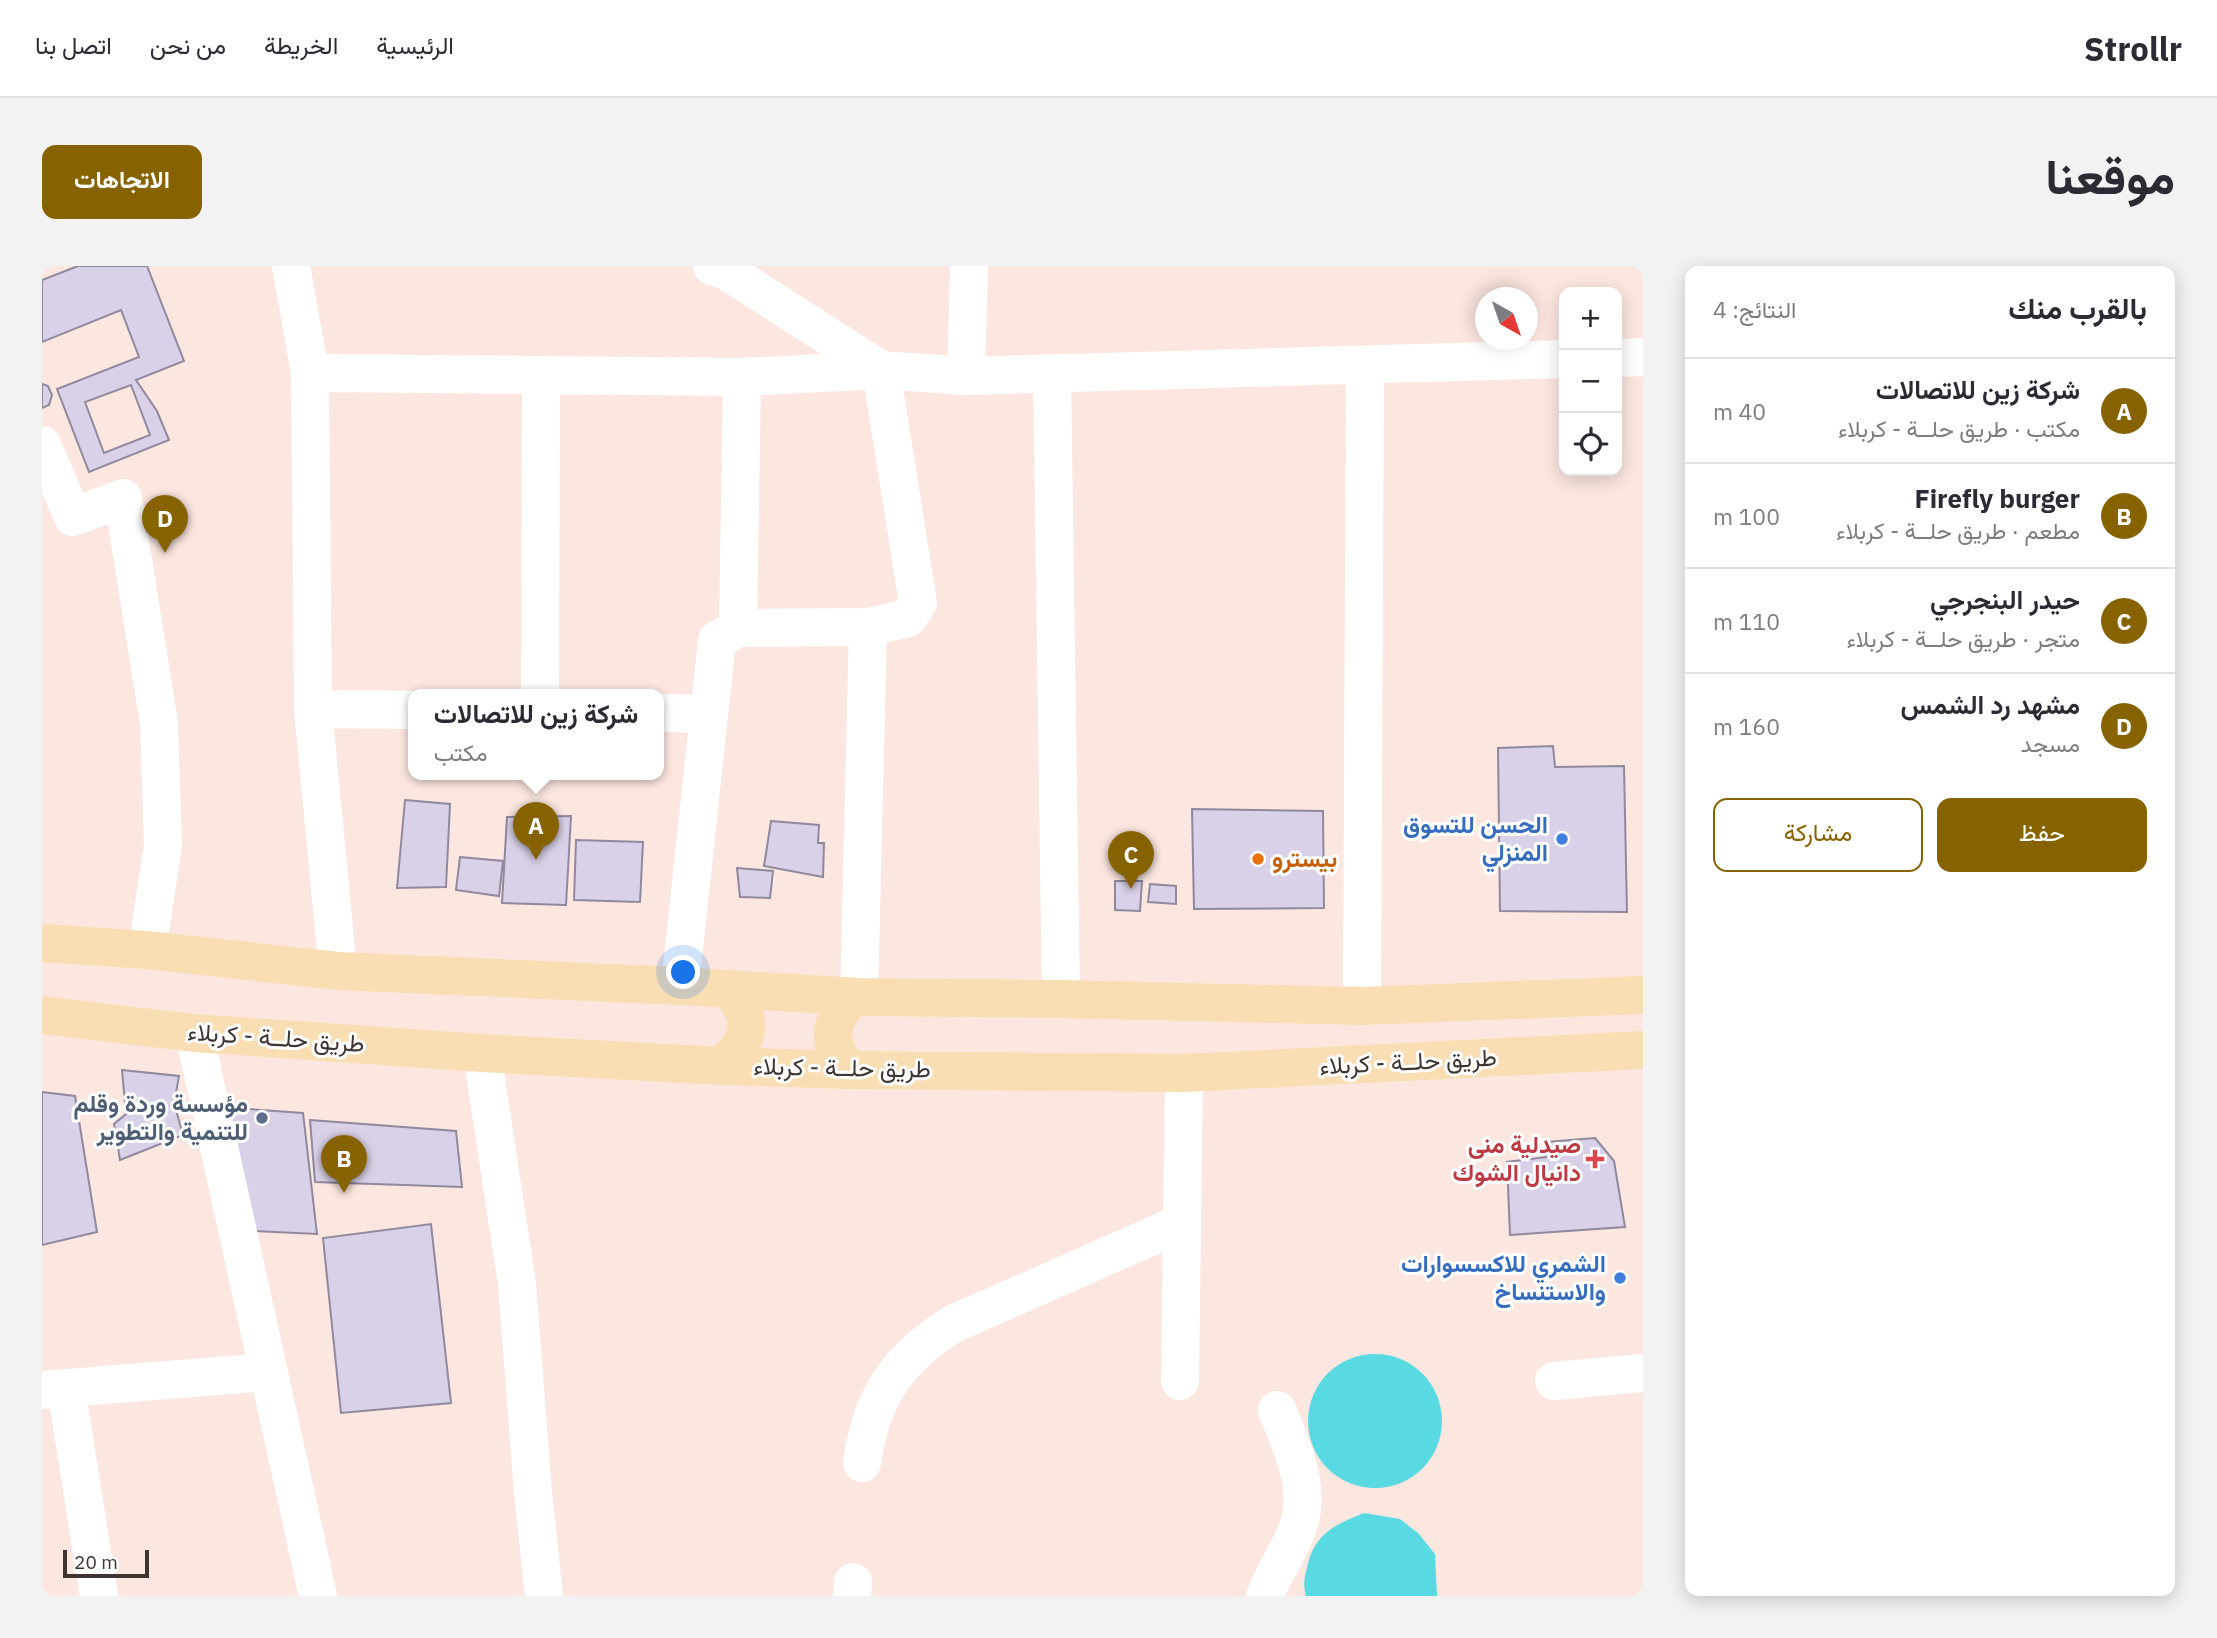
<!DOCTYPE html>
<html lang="ar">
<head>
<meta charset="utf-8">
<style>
  body { margin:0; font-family:"IBM Plex Sans",Vazirmatn,sans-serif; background:#f2f2f3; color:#2b2b33; direction:rtl }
  .controls { position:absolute; right:21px; top:21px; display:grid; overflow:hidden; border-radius:14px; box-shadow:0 4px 18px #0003 }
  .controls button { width:63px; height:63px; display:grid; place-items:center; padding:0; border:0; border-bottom:2px solid #e1e1e2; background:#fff; color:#2b2b33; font:35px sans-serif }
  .compass { position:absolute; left:1433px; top:21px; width:63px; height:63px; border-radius:50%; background:#fff; box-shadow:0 4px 18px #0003; rotate:140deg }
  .scale { position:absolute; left:21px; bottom:18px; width:86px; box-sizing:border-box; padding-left:7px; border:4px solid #3e3431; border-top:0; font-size:19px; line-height:24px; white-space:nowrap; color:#3e3431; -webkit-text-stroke:5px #fff; paint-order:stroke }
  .you { position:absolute; left:642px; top:707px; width:24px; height:24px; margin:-18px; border:5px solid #fff; border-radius:50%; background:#1a73e8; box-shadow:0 0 0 10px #1a73e833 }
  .badge { display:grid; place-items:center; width:46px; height:46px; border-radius:50%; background:#876300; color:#fff; font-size:23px; font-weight:700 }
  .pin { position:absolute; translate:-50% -58px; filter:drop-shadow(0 2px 4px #0008) }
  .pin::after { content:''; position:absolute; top:37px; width:24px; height:21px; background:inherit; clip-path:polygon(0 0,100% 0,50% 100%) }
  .popup { position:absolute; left:366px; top:423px; width:256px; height:91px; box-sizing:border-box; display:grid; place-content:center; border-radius:14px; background:#fff; filter:drop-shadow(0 2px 5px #0005); font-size:23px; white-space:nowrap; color:#7c7c81 }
  .popup b { font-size:26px; color:#2b2b33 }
  .popup::after { content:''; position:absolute; left:50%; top:100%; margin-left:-14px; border:14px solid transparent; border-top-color:#fff }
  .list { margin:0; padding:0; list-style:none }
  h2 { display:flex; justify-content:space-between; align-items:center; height:91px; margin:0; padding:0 28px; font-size:30px }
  h2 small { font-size:23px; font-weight:400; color:#7c7c81 }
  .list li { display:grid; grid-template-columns:46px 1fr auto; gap:21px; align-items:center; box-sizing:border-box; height:105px; padding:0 28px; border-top:2px solid #e1e1e2 }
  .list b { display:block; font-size:26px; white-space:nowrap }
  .list p { margin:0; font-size:23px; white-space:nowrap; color:#7c7c81 }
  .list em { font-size:23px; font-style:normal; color:#7c7c81 }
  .actions { display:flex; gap:14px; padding:21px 28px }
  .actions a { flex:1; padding:16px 0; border:2px solid #876300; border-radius:14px; text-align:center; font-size:24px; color:#876300 }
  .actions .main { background:#876300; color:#fff }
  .icon { flex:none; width:38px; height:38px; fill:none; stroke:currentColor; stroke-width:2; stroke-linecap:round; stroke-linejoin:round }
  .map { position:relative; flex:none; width:1601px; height:1330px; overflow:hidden; direction:ltr; border-radius:14px }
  header { display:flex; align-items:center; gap:42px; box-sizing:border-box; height:98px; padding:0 35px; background:#fff; border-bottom:2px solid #e1e1e2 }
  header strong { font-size:33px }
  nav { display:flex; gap:38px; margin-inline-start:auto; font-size:24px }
  .intro { display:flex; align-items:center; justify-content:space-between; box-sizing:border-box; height:168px; padding:0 42px }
  h1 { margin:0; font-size:49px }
  .button { padding:18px 32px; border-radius:14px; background:#876300; color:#fff; font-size:24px; font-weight:700 }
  main { display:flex; gap:42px; padding:0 42px }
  aside { flex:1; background:#fff; border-radius:14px; box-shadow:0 4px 18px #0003 }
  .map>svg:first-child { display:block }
  .water { fill:#59dae3 }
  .building { fill:#d9d1e7; stroke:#90889d; stroke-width:2; fill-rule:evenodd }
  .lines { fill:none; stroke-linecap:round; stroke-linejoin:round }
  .minor { stroke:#fff; stroke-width:38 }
  .major { stroke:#fadeb3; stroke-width:38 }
  .shop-dot { fill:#3f7fe0; stroke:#fff; stroke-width:2.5 }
  .food-dot { fill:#e8710a; stroke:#fff; stroke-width:2.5 }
  .service-dot { fill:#5c6f8a; stroke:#fff; stroke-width:2.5 }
  .health-dot { fill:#e0444e; stroke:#fff; stroke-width:2.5 }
  .labels { text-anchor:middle; stroke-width:6; stroke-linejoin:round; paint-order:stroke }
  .shop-label { font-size:24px; font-weight:bold; fill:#366cbe; stroke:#fff; text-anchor:end }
  .food-label { font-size:24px; font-weight:bold; fill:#c56008; stroke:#fff; text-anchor:start }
  .street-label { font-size:24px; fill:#3e3431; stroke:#fff }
  .service-label { font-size:24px; font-weight:bold; fill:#4e5e75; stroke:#fff; text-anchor:end }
  .health-label { font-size:24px; font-weight:bold; fill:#be3a42; stroke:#fff; text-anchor:end }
</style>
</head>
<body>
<header>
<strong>Strollr</strong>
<nav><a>الرئيسية</a><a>الخريطة</a><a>من نحن</a><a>اتصل بنا</a></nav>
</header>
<div class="intro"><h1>موقعنا</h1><a class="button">الاتجاهات</a></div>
<main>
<aside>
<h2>بالقرب منك<small>النتائج: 4</small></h2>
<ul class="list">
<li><span class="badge">A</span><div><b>شركة زين للاتصالات</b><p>مكتب · طريق حلــة - كربلاء</p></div><em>40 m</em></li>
<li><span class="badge">B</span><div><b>Firefly burger</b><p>مطعم · طريق حلــة - كربلاء</p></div><em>100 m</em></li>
<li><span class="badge">C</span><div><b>حيدر البنجرجي</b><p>متجر · طريق حلــة - كربلاء</p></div><em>110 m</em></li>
<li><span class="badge">D</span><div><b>مشهد رد الشمس</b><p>مسجد</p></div><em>160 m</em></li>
</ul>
<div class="actions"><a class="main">حفظ</a><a>مشاركة</a></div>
</aside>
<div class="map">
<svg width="1601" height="1330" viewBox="0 0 1601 1330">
  <rect width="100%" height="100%" fill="#fce7e0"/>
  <g class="water">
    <circle cx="1333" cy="1155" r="67"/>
    <path d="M1322 1247 1358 1253 1376 1267 1393 1288 1395 1330H1264C1261 1319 1262 1313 1265 1302 1272 1268 1292 1259 1322 1247Z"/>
  </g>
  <g class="building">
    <path d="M36 0H105L142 95 94 114 115 145 127 174 47 206 15 123 97 91 79 44 0 76V14ZM89 119 108 169 62 187 43 136Z"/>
    <path d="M0 118 6 120 10 129 7 139 0 142Z"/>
    <path d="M1511 480 1513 501 1582 500 1585 646 1458 645 1456 482Z"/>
    <path d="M363 534 408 538 404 621 355 622Z"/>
    <path d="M1150 543 1281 545 1282 642 1152 643Z"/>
    <path d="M529 550 524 639 460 637 465 551Z"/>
    <path d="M729 555 777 559 776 577H782L781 611 722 600Z"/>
    <path d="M534 574 601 576 598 636 532 634Z"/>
    <path d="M418 591 461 595 457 630 414 624Z"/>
    <path d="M695 602 731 605 728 632 698 631Z"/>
    <path d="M1073 615H1100L1098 645 1073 644Z"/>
    <path d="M1108 618 1134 620V638L1106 636Z"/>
    <path d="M80 804 137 810 132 837 141 869 78 894 72 858 84 848Z"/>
    <path d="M0 826 33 830 55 966 0 979Z"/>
    <path d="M179 841 261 847 275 968 210 965Z"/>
    <path d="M268 854 414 865 420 921 273 916Z"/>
    <path d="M1553 872 1572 895 1583 961 1468 969 1465 896 1504 891 1505 876Z"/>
    <path d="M389 958 409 1137 299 1147 281 972Z"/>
  </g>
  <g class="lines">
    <g class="minor">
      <path d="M249 0 268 107 271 443 296 705"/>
      <path d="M1575 92 1601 91"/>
      <path d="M268 107 700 111 839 104 924 110 1522 93"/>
      <path d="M1010 108 1019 733"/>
      <path d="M924 110 927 0"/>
      <path d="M0 179 31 251 81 232 117 457 121 579 105 684"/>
      <path d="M696 362 700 111"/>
      <path d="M498 428 499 109"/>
      <path d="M271 443 372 444"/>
      <path d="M616 447 666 448"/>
      <path d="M638 720 675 374 696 362 826 361 866 352 876 337 839 104 683 4 670 0"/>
      <path d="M817 731 826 361"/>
      <path d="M1320 740 1323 99"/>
      <path d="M152 767 276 1330"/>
      <path d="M440 787 475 1018 491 1227 502 1330"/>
      <path d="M1138 1115 1142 807"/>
      <path d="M1512 1115 1601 1107"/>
      <path d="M24 1122 57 1330"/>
      <path d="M0 1124 225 1106"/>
      <path d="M820 1197C829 1131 855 1093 911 1058L1140 957"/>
      <path d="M810 1330 811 1316"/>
      <path d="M1223 1330C1231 1309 1243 1291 1252 1271 1273 1227 1251 1185 1235 1144"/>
    </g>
    <g class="major">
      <path d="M0 677 105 684 296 705 638 720 817 731 1019 733 1320 740 1601 729"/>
      <path d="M0 749 152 767 440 787 680 800 807 804 1142 807 1601 784"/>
      <path d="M680 800C709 774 713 753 687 723"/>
      <path d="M807 804C784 777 786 755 812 731"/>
    </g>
  </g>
  <g class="shop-dot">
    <circle cx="1520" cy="573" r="7"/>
    <circle cx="1578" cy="1012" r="7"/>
  </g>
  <circle class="food-dot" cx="1216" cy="593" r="7"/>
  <circle class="service-dot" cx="220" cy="852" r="7"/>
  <path class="health-dot" d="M1549.5 882.5h7v7h7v7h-7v7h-7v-7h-7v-7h7z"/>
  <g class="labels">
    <g class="shop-label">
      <text x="1506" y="567">الحسن للتسوق<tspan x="1506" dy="28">المنزلي</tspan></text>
      <text x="1564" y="1006">الشمري للاكسسوارات<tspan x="1564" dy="28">والاستنساخ</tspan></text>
    </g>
    <g class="food-label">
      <text x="1230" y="601">بيسترو</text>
    </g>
    <g class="street-label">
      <text transform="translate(234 772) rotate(4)" y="8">طريق حلــة - كربلاء</text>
      <text transform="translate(1366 796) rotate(-3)" y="8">طريق حلــة - كربلاء</text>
      <text transform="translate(800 802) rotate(1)" y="8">طريق حلــة - كربلاء</text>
    </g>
    <g class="service-label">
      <text x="206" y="846">مؤسسة وردة وقلم<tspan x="206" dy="28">للتنمية والتطوير</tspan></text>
    </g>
    <g class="health-label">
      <text x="1539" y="887">صيدلية منى<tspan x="1539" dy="28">دانيال الشوك</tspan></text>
    </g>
  </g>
</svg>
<div class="controls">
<button>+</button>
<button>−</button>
<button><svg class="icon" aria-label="locate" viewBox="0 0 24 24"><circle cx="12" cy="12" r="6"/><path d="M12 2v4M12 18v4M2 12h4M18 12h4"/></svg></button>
</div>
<svg class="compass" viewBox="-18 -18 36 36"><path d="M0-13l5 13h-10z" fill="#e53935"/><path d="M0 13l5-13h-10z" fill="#7c7c81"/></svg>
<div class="scale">20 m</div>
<div class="you"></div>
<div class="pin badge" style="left:494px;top:594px">A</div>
<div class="popup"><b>شركة زين للاتصالات</b>مكتب</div>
<div class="pin badge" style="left:302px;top:927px">B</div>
<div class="pin badge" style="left:1089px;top:623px">C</div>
<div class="pin badge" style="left:123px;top:287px">D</div>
</div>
</main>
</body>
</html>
